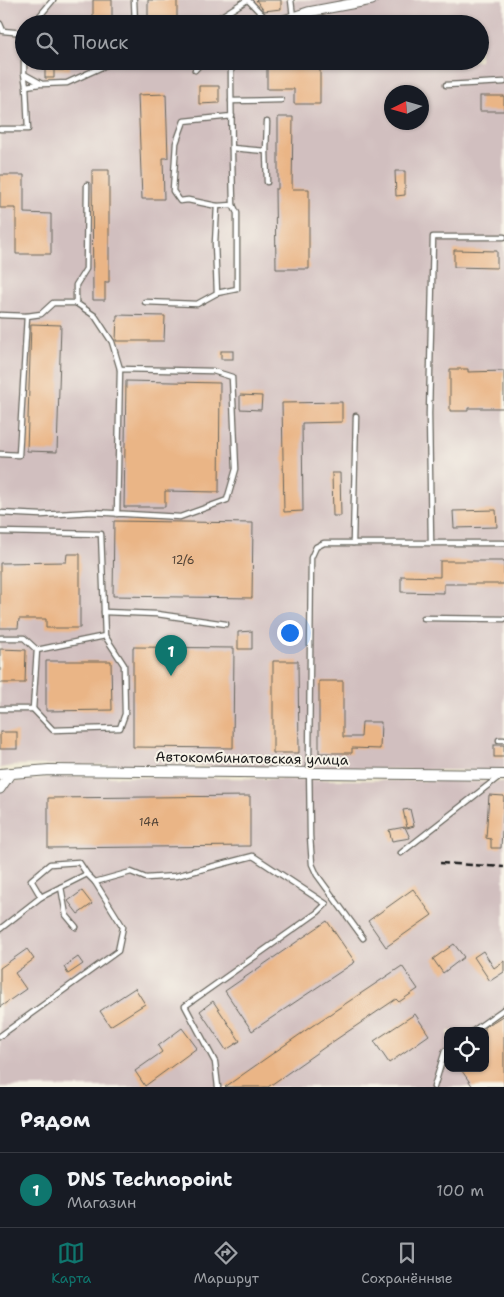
<!DOCTYPE html>
<html lang="ru">
<head>
<meta charset="utf-8">
<style>
  body { margin:0; font-family:"Shantell Sans",sans-serif; background:#20242c; color:#f1f3f6 }
  .controls { position:absolute; right:15px; bottom:15px; display:grid; overflow:hidden; border-radius:10px; box-shadow:0 1px 4px #0004 }
  .controls button { width:45px; height:45px; display:grid; place-items:center; padding:0; border:0; border-bottom:1px solid #363941; background:#171b24; color:#f1f3f6; font:25px sans-serif }
  .compass { position:absolute; left:384px; top:85px; width:45px; height:45px; border-radius:50%; background:#171b24; box-shadow:0 1px 4px #0004; rotate:265deg }
  .you { position:absolute; left:289px; top:632px; width:18px; height:18px; margin:-12px; border:4px solid #fff; border-radius:50%; background:#1a73e8; box-shadow:0 0 0 8px #1a73e833 }
  .badge { display:grid; place-items:center; width:32px; height:32px; border-radius:50%; background:#0f766e; color:#fff; font-size:16px; font-weight:700 }
  .pin { position:absolute; translate:-50% -41px; filter:drop-shadow(0 1px 2px #0008) }
  .pin::after { content:''; position:absolute; top:26px; width:18px; height:15px; background:inherit; clip-path:polygon(0 0,100% 0,50% 100%) }
  .list { margin:0; padding:0; list-style:none }
  h2 { display:flex; justify-content:space-between; align-items:center; height:65px; margin:0; padding:0 20px; font-size:21px }
  h2 small { font-size:16px; font-weight:400; color:#9ea1a6 }
  .list li { display:grid; grid-template-columns:32px 1fr auto; gap:15px; align-items:center; box-sizing:border-box; height:75px; padding:0 20px; border-top:1px solid #363941 }
  .list b { display:block; font-size:19px; white-space:nowrap }
  .list p { margin:0; font-size:16px; white-space:nowrap; color:#9ea1a6 }
  .list em { font-size:16px; font-style:normal; color:#9ea1a6 }
  .icon { flex:none; width:28px; height:28px; fill:none; stroke:currentColor; stroke-width:2; stroke-linecap:round; stroke-linejoin:round }
  .map { position:relative; flex:none; width:504px; height:1087px; overflow:hidden }
  .search { position:absolute; background:#171b24; box-shadow:0 1px 4px #0004; left:15px; right:15px; top:15px; height:55px; display:flex; align-items:center; gap:12px; box-sizing:border-box; padding:0 18px; border-radius:28px; color:#9ea1a6; font-size:19px }
  .sheet { height:140px; background:#171b24 }
  nav { display:flex; justify-content:space-around; align-items:center; box-sizing:border-box; height:70px; border-top:1px solid #363941; background:#171b24; font-size:14px; color:#9ea1a6 }
  nav a { display:grid; justify-items:center; gap:2px }
  nav .on { color:#0f766e }
  .map>svg:first-child { display:block }
  .industrial { fill:#d1bfbf; fill-rule:evenodd }
  .building { fill:#eab586 }
  .lines { fill:none; stroke-linecap:round; stroke-linejoin:round }
  .service-casing { stroke:#66645b; stroke-width:7 }
  .minor-casing { stroke:#66645b; stroke-width:11 }
  .tertiary-casing { stroke:#66645b; stroke-width:12 }
  .service { stroke:#fff; stroke-width:4.5 }
  .minor { stroke:#fff; stroke-width:9 }
  .tertiary { stroke:#fff; stroke-width:10 }
  .rail { stroke:#1c1c1c; stroke-width:2.5; stroke-dasharray:8 4; stroke-linecap:butt }
  .labels { text-anchor:middle; stroke-width:4; stroke-linejoin:round; paint-order:stroke }
  .number-label { font-size:11px; fill:#504236 }
  .street-label { font-size:14px; fill:#1c1c1c; stroke:#f7f3e8 }
</style>
</head>
<body>
<div class="map">
<svg width="504" height="1087" viewBox="0 0 504 1087">
  <rect width="100%" height="100%" fill="#f7f3e8"/>
  <filter id="ink" filterUnits="userSpaceOnUse"><feTurbulence type="fractalNoise" baseFrequency=".02" numOctaves="2"/><feDisplacementMap in="SourceGraphic" scale="10" xChannelSelector="R" yChannelSelector="G"/><feConvolveMatrix kernelMatrix="1 2 1 2 8 2 1 2 1" color-interpolation-filters="sRGB"/></filter>
  <filter id="wash" filterUnits="userSpaceOnUse"><feTurbulence type="fractalNoise" baseFrequency=".0096" numOctaves="4" result="noise"/><feDisplacementMap in="SourceGraphic" scale="20" xChannelSelector="R" yChannelSelector="G"/><feGaussianBlur stdDeviation="1.12" result="paint"/><feColorMatrix in="noise" values="0 0 0 0 0 0 0 0 0 0 0 0 0 0 0 0 0 1.4 0 .05"/><feComposite in="paint" operator="in"/></filter>
  <g filter="url(#wash)">
    <rect width="100%" height="100%" fill="#efe9d1"/>
    <g class="industrial">
      <path d="M0 0H504V771L121 765H20L0 768ZM24 24H480V61H24ZM392 92H422V122H392Z"/>
      <path d="M58 776 504 782V1087H0V784ZM448 1031H485V1068H448Z"/>
    </g>
    <g id="blocks">
      <g class="building">
        <rect x="93" y="0" width="19" height="24"/>
        <rect x="148" y="0" width="29" height="24"/>
        <path d="M256 0H281V9L264 11Z"/>
        <path d="M45 61H70V70H54V78H45Z"/>
        <path d="M267 61H320V104H294V89H267Z"/>
        <path d="M199 86H219V103L199 104Z"/>
        <path d="M166 94 168 158H163L164 199H142L138 95Z"/>
        <rect x="480" y="96" width="24" height="15"/>
        <path d="M278 117H293L292 189H309V269H276L275 189H278Z"/>
        <path d="M92 170H109V282H105V300H93Z"/>
        <path d="M395 171H405V195L396 196Z"/>
        <path d="M0 175H24V213L51 214V254H16V208H0Z"/>
        <path d="M454 250 497 251V268L454 267Z"/>
        <path d="M117 315 165 316 164 341H116Z"/>
        <path d="M31 324 61 325 57 452 27 451Z"/>
        <rect x="221" y="351" width="12" height="8"/>
        <path d="M450 369H468V372L504 371V408H468V411H450Z"/>
        <path d="M126 381 220 383 219 492 165 491V507H124Z"/>
        <path d="M240 395 262 396 261 410 240 409Z"/>
        <path d="M342 402V422L302 423 303 511 284 512 282 403Z"/>
        <path d="M332 473H340L341 516H333Z"/>
        <path d="M496 510 497 527 454 528 453 511Z"/>
        <path d="M114 521 253 523 252 598 113 596Z"/>
        <path d="M67 554H80V628H46V619H19L18 628H0V563L66 562Z"/>
        <path d="M440 561H504V584H444V593L401 592V576L440 577Z"/>
        <path d="M252 631V649H238V632Z"/>
        <path d="M133 647 234 648 233 748 133 747Z"/>
        <path d="M0 649 26 650 25 683H0Z"/>
        <path d="M46 661H111L112 710 46 711Z"/>
        <path d="M273 661H298L299 753H273Z"/>
        <path d="M319 681H343V737H361L362 722H381L380 749 352 748V753H319Z"/>
        <rect x="0" y="732" width="17" height="17"/>
        <rect x="494" y="745" width="10" height="12"/>
        <path d="M489 795 504 796 501 848H491V839L486 838Z"/>
        <path d="M250 796V846L48 848V798Z"/>
        <path d="M410 809 414 826 407 828 403 810Z"/>
        <path d="M405 827 410 838 392 841 389 830Z"/>
        <path d="M413 889 432 915 386 947 368 921Z"/>
        <path d="M82 891 92 904 78 914 68 901Z"/>
        <path d="M327 921 355 962 252 1031 225 991Z"/>
        <path d="M454 944 464 957 443 973 433 959Z"/>
        <path d="M27 949 34 959 15 973 26 989 0 1007V968Z"/>
        <path d="M483 951 494 968 504 961V972L490 981 474 957Z"/>
        <path d="M78 957 83 964 68 974 64 967Z"/>
        <path d="M402 966 418 989 399 1002 396 999 325 1047 268 1087H225L312 1026Z"/>
        <path d="M135 988 145 1004 110 1026 100 1011Z"/>
        <path d="M213 1001 240 1041 226 1050 200 1011Z"/>
        <path d="M415 1014 429 1035 389 1063 374 1041Z"/>
        <path d="M504 1015V1087H473L460 1068H485V1027Z"/>
        <path d="M182 1028 197 1048 145 1086 135 1071 162 1052 158 1046Z"/>
      </g>
    </g>
  </g>
  <g filter="url(#ink)">
    <use href="#blocks" fill-opacity="0" stroke="#66645b" stroke-width="1"/>
    <g class="lines">
      <defs>
        <g id="service">
          <path d="M134 0 135 24"/>
          <path d="M248 0 271 24"/>
          <path d="M291 0 293 17"/>
          <path d="M0 24 3 31 24 33"/>
          <path d="M33 24 53 0"/>
          <path d="M209 24 247 0"/>
          <path d="M24 61V74L42 84 67 83 115 61"/>
          <path d="M223 61 231 68 236 61"/>
          <path d="M231 68C231 114 232 159 233 205L217 206 188 200 180 201 173 191 176 143 184 121 232 116"/>
          <path d="M195 70 203 61"/>
          <path d="M24 74 26 86 40 84"/>
          <path d="M446 85 504 82"/>
          <path d="M231 101 281 100"/>
          <path d="M0 129H28L26 86"/>
          <path d="M232 148 266 151 267 122"/>
          <path d="M266 151 267 182"/>
          <path d="M217 293 237 289V213L233 205"/>
          <path d="M145 302 197 304 217 293 215 243 217 206"/>
          <path d="M76 303V285L86 269 87 185"/>
          <path d="M0 315 27 316"/>
          <path d="M0 454 19 455 27 316 41 314 53 303H76L95 316 112 342 120 369"/>
          <path d="M0 513 41 515 92 512 180 517 227 500 236 469 232 377 213 371 120 369 117 514"/>
          <path d="M0 532 101 534 105 636 124 665 125 714 120 728 53 730 33 709H0"/>
          <path d="M431 542 429 414 433 237H504"/>
          <path d="M353 543 356 416"/>
          <path d="M104 612 157 614 226 624"/>
          <path d="M424 618 504 619"/>
          <path d="M0 638H24L37 650 105 636"/>
          <path d="M33 709 37 650"/>
          <path d="M499 740H504"/>
          <path d="M401 853 500 776"/>
          <path d="M87 874 41 897 31 880 50 864 79 862 87 874 95 882 131 872 146 878 176 876 253 856 326 904 318 912 185 1006 215 1062 218 1087"/>
          <path d="M61 887 66 915 76 927"/>
          <path d="M0 929 41 897"/>
          <path d="M363 938 317 875 312 864 310 836 309 759 311 558 316 547 324 543H504"/>
          <path d="M473 1031 504 1009"/>
          <path d="M0 1036 118 951 123 927 95 882"/>
          <path d="M434 1087 445 1051 448 1049"/>
        </g>
        <g id="minor">
          <path d="M272 24 308 12 372 0"/>
          <path d="M0 789 11 773"/>
        </g>
        <path id="tertiary" d="M0 774 49 770 504 775"/>
      </defs>
      <use href="#service" class="service-casing"/>
      <use href="#minor" class="minor-casing"/>
      <use href="#tertiary" class="tertiary-casing"/>
      <use href="#service" class="service"/>
      <use href="#minor" class="minor"/>
      <use href="#tertiary" class="tertiary"/>
      <path class="rail" d="M440 863 504 867"/>
    </g>
  </g>
  <g class="labels">
    <g class="number-label">
      <text x="183" y="564">12/6</text>
      <text x="149" y="826">14А</text>
    </g>
    <g class="street-label">
      <text transform="translate(252 758) rotate(1)" y="5">Автокомбинатовская улица</text>
    </g>
  </g>
</svg>
<div class="controls">
<button><svg class="icon" aria-label="locate" viewBox="0 0 24 24"><circle cx="12" cy="12" r="6"/><path d="M12 2v4M12 18v4M2 12h4M18 12h4"/></svg></button>
</div>
<svg class="compass" viewBox="-18 -18 36 36"><path d="M0-13l5 13h-10z" fill="#e53935"/><path d="M0 13l5-13h-10z" fill="#9ea1a6"/></svg>
<div class="you"></div>
<div class="pin badge" style="left:171px;top:676px">1</div>
<div class="search"><svg class="icon" aria-label="search" viewBox="0 0 24 24"><circle cx="10" cy="10" r="6"/><path d="M15 15l6 6"/></svg>Поиск</div>
</div>
<section class="sheet">
<h2>Рядом<small></small></h2>
<ul class="list">
<li><span class="badge">1</span><div><b>DNS Technopoint</b><p>Магазин</p></div><em>100 m</em></li>
</ul>
</section>
<nav>
<a class="on"><svg class="icon" aria-label="map" viewBox="0 0 24 24"><path d="M3 6l6-2 6 2 6-2v14l-6 2-6-2-6 2zM9 4v14M15 6v14"/></svg>Карта</a>
<a><svg class="icon" aria-label="directions" viewBox="0 0 24 24"><path d="M12 3l9 9-9 9-9-9zM9 14v-3h6M13 9l2 2-2 2"/></svg>Маршрут</a>
<a><svg class="icon" aria-label="saved" viewBox="0 0 24 24"><path d="M7 4h10v16l-5-4-5 4z"/></svg>Сохранённые</a>
</nav>
</body>
</html>
